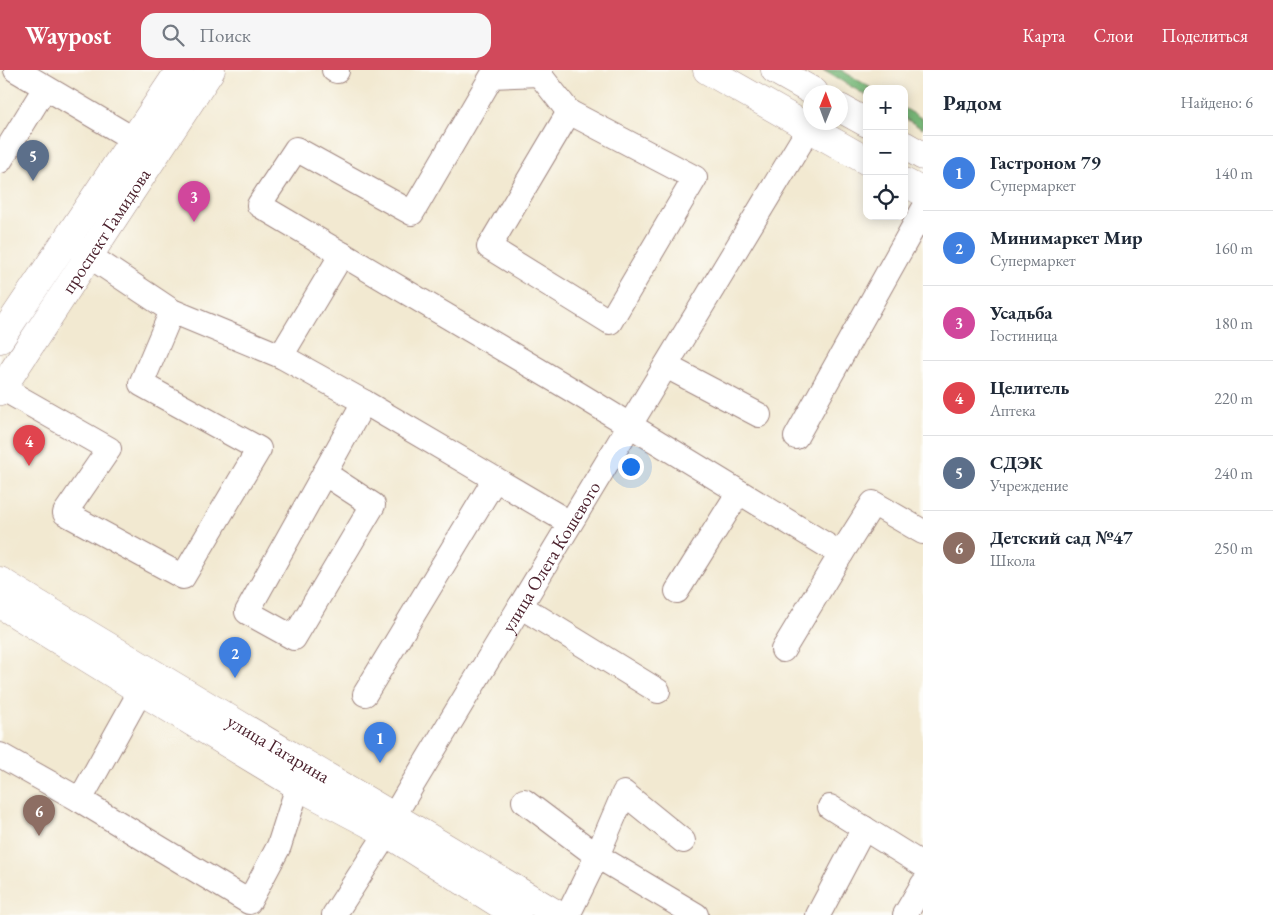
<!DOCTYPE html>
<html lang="ru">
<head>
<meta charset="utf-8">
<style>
  body { margin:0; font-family:"EB Garamond",serif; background:#f6f6f7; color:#1f2937 }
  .controls { position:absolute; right:15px; top:15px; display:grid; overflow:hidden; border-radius:10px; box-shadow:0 2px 12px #0003 }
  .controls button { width:45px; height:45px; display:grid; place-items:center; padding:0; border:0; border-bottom:1px solid #e0e1e3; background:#fff; color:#1f2937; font:25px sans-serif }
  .compass { position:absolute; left:803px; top:15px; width:45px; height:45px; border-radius:50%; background:#fff; box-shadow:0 2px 12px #0003; rotate:1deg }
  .you { position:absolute; left:630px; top:396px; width:18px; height:18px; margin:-12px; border:4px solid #fff; border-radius:50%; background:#1a73e8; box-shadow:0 0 0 8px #1a73e833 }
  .badge { display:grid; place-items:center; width:32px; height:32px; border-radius:50%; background:#d1495b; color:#fff; font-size:16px; font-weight:700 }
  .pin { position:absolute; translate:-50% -41px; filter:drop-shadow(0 1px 2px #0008) }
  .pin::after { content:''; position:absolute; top:26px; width:18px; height:15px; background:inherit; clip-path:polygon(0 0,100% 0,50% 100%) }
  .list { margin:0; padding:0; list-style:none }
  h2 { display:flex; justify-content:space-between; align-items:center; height:65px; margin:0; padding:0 20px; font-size:21px }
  h2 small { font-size:16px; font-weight:400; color:#747a83 }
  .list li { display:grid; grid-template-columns:32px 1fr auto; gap:15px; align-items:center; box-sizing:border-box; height:75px; padding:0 20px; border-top:1px solid #e0e1e3 }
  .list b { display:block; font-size:19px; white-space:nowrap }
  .list p { margin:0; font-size:16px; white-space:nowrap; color:#747a83 }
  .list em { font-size:16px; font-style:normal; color:#747a83 }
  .icon { flex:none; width:28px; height:28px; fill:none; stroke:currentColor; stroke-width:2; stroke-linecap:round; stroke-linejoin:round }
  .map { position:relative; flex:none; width:923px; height:845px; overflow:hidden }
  header { display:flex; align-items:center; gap:30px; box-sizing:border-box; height:70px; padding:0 25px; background:#d1495b; color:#fff }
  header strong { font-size:24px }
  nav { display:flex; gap:28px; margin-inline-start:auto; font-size:18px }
  .search { width:350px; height:45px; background:#f6f6f7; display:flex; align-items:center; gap:12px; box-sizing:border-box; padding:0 18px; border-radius:15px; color:#747a83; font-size:19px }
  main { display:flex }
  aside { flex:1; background:#fff }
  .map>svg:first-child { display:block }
  .forest { fill:#76b677; stroke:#606a51 }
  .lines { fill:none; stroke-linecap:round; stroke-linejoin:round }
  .minor-casing { stroke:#9e847e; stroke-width:26 }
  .major-casing { stroke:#9e847e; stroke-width:29 }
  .minor { stroke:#fff; stroke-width:24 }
  .major { stroke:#fff; stroke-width:28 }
  .labels { text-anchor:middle; stroke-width:5; stroke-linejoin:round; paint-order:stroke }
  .street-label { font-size:19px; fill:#4a1f2b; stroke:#fdfcf7 }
</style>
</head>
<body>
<header>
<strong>Waypost</strong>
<div class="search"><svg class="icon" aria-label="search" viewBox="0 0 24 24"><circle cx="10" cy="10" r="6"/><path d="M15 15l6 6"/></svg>Поиск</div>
<nav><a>Карта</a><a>Слои</a><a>Поделиться</a></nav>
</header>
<main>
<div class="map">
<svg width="923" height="845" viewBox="0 0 923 845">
  <rect width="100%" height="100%" fill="#fdfcf7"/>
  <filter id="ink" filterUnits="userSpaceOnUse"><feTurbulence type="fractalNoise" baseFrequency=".02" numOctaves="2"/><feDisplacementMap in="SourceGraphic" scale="10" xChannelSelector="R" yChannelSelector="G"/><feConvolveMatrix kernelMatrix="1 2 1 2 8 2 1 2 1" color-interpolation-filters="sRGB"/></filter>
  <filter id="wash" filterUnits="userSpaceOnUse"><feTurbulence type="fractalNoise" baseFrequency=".0096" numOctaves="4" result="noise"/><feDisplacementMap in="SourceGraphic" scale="20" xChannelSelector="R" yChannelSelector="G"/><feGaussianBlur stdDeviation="1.12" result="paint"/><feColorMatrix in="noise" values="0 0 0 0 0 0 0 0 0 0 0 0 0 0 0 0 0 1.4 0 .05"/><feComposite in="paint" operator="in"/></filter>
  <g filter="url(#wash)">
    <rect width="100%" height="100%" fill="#f2e9d1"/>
    <g class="forest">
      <path d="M823 0H841L873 19H867V26Z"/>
      <path d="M904 38 923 49V59L904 48Z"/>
    </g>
  </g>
  <g filter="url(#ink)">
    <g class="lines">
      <defs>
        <g id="minor">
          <path d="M16 0 150 79"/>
          <path d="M334 0 337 1"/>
          <path d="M541 0 539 4 492 6 412 143 296 79 259 135 572 320 841 484 873 433 923 462"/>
          <path d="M539 4 569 42"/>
          <path d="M569 42 695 108 610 252 489 177Z"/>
          <path d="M0 91 45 18"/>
          <path d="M73 175 172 241 281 286 364 332 570 453"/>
          <path d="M281 286 342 184"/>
          <path d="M666 296 759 345"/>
          <path d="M0 317 109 379 65 443 183 507 259 379 141 314 172 241"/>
          <path d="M796 367 923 140"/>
          <path d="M324 403 373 435 294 568 247 542 364 332"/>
          <path d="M677 521 739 422"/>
          <path d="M520 536 658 621"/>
          <path d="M783 580 841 484"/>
          <path d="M365 624 495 409"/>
          <path d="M0 685 80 730 150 604"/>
          <path d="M80 730 249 832 279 776 298 716 301 699"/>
          <path d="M524 731 597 786 624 723 683 771"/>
          <path d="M830 737 923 795"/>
          <path id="s1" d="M334 845 387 763 394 746 411 717 813 52"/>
          <path d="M568 845 597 786 696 845"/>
          <path d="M818 845 864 758"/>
          <path d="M905 845 923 814"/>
        </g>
        <g id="major">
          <path d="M707 0 867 91"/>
          <path d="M775 0 814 22"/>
          <path d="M840 38 867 53"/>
          <path d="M904 75 923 86"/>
          <path d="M904 112 923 122"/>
          <path d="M0 269 180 0"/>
          <path id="s2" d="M0 321 211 0"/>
          <path id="s3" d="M0 511C185 624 373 733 558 845"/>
          <path d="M0 534 141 621 298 716 387 763 517 845"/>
        </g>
      </defs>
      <use href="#minor" class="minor-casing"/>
      <use href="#major" class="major-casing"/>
      <use href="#minor" class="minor"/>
      <use href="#major" class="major"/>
    </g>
  </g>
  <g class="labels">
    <g class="street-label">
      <text dy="7" stroke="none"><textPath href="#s2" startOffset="192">проспект Гамидова</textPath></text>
      <text dy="7" stroke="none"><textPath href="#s1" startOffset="419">улица Олега Кошевого</textPath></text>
      <text dy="7" stroke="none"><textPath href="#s3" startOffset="325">улица Гагарина</textPath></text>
    </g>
  </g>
</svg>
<div class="controls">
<button>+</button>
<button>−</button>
<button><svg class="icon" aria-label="locate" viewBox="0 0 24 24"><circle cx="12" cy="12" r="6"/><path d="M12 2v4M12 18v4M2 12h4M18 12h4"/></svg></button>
</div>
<svg class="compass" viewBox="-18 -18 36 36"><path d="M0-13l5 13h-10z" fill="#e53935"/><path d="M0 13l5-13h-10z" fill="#747a83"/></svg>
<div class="you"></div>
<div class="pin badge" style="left:380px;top:693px;background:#3f7fe0">1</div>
<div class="pin badge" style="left:235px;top:608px;background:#3f7fe0">2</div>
<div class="pin badge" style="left:194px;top:152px;background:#d1479c">3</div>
<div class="pin badge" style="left:29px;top:396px;background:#e0444e">4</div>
<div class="pin badge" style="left:33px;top:111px;background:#5c6f8a">5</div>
<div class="pin badge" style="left:39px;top:766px;background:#8d6e63">6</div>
</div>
<aside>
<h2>Рядом<small>Найдено: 6</small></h2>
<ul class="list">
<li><span class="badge" style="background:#3f7fe0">1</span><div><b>Гастроном 79</b><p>Супермаркет</p></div><em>140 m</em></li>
<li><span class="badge" style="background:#3f7fe0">2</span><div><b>Минимаркет Мир</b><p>Супермаркет</p></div><em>160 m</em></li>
<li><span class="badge" style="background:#d1479c">3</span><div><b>Усадьба</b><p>Гостиница</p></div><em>180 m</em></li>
<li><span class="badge" style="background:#e0444e">4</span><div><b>Целитель</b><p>Аптека</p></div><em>220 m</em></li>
<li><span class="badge" style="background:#5c6f8a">5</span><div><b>СДЭК</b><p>Учреждение</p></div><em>240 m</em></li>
<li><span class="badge" style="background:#8d6e63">6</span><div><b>Детский сад №47</b><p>Школа</p></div><em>250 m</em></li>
</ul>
</aside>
</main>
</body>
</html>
